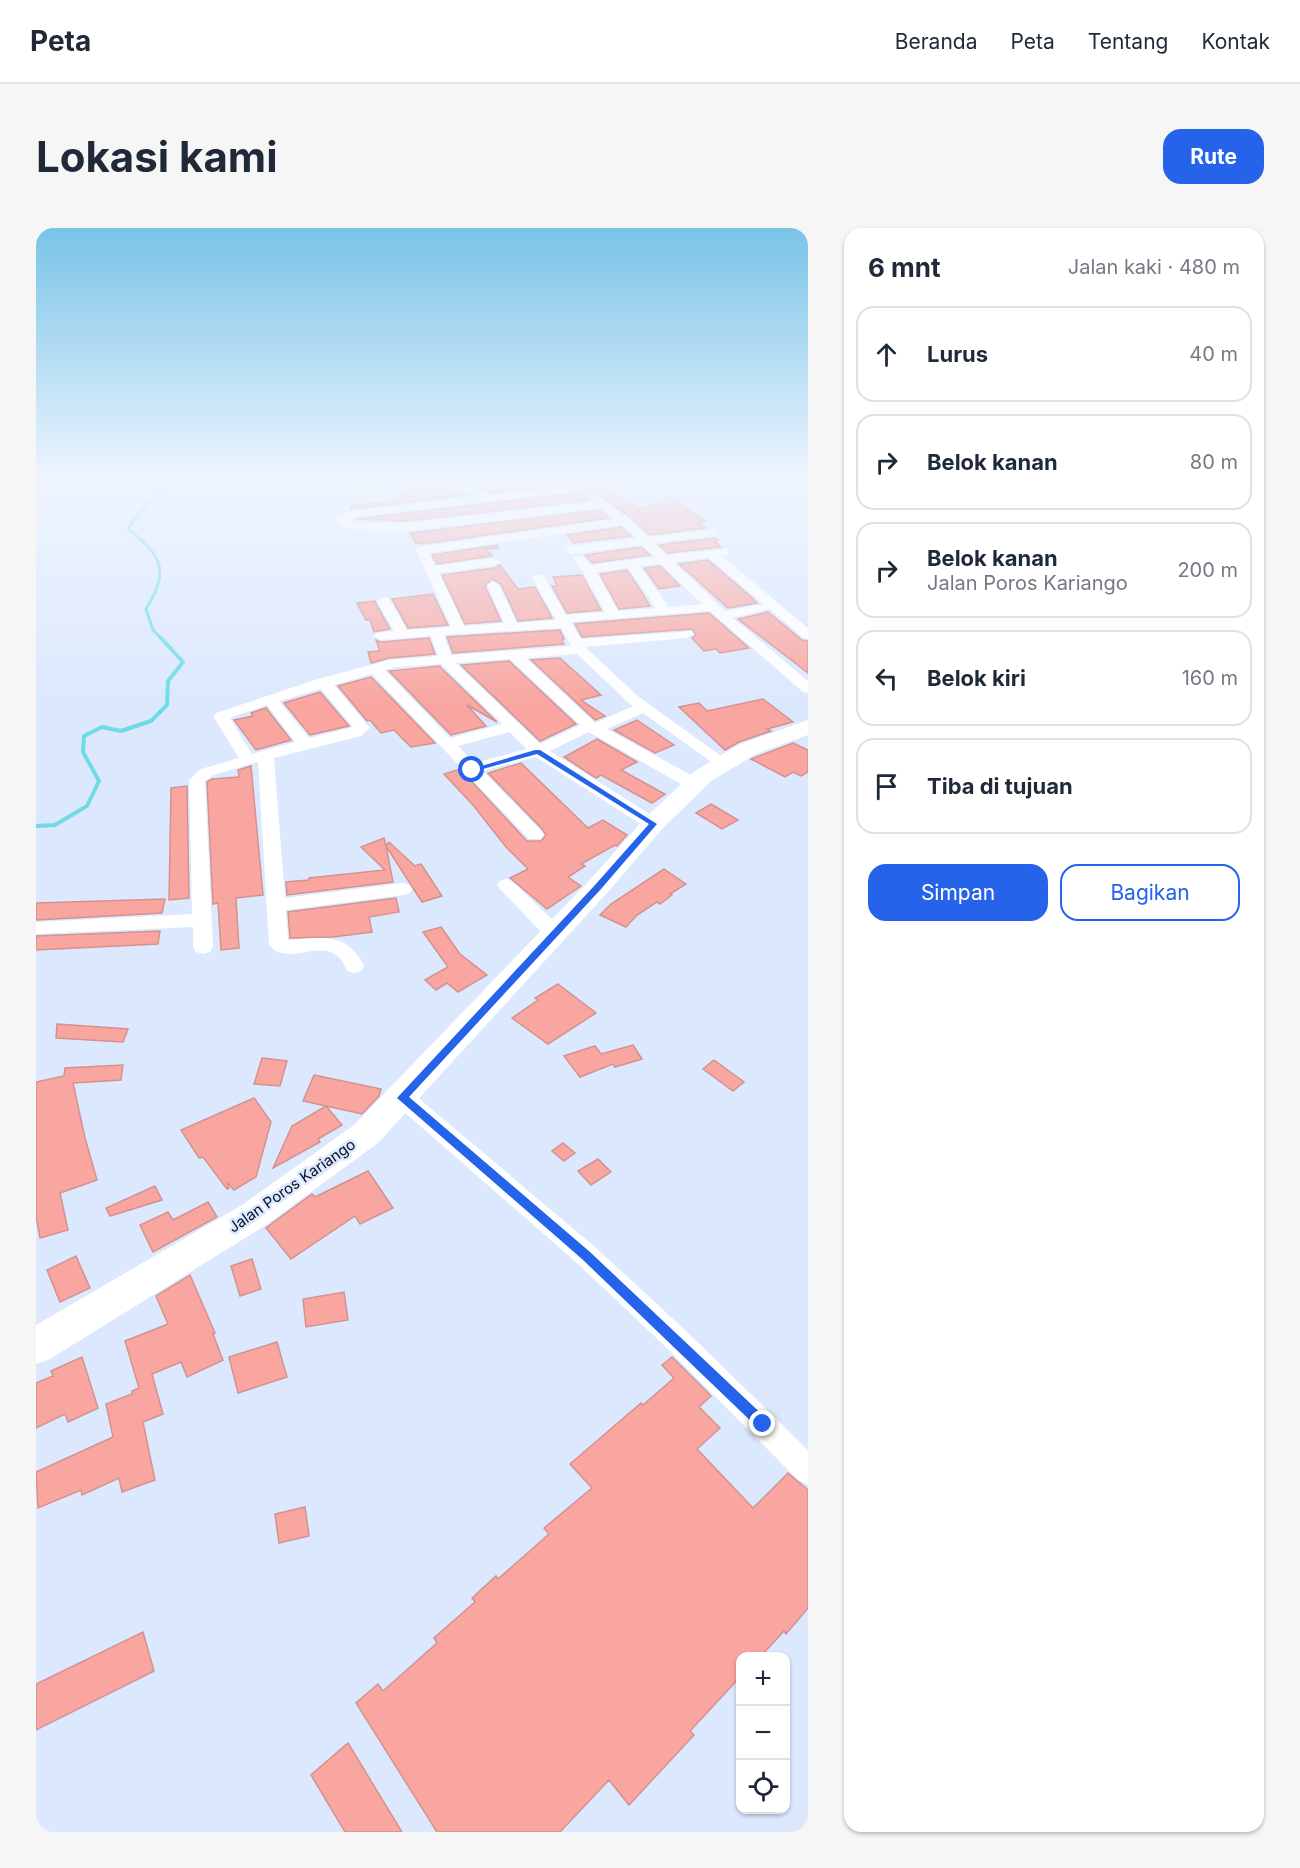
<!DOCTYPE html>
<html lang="id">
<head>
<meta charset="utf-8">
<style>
  body { margin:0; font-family:Inter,sans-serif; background:#f6f6f7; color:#1f2937 }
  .controls { position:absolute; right:18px; bottom:18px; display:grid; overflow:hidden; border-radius:12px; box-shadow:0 2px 4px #0004 }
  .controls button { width:54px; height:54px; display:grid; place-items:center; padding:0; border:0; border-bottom:2px solid #e0e1e3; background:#fff; color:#1f2937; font:30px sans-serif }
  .stop { position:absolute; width:18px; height:18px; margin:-14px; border:4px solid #2563eb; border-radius:50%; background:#fff }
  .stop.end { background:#2563eb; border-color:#fff; box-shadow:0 2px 6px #0008 }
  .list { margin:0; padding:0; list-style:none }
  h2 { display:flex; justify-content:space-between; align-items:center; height:78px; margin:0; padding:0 24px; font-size:26px }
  h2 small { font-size:20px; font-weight:400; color:#747a83 }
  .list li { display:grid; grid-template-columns:39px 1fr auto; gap:18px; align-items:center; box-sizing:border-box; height:96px; margin:0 12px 12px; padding:0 12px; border:2px solid #e0e1e3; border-radius:18px }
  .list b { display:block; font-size:22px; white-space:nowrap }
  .list p { margin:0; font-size:20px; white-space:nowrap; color:#747a83 }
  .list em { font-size:20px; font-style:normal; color:#747a83 }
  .actions { display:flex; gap:12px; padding:18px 24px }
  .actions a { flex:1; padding:14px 0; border:2px solid #2563eb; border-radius:18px; text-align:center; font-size:21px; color:#2563eb }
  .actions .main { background:#2563eb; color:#fff }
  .icon { flex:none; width:33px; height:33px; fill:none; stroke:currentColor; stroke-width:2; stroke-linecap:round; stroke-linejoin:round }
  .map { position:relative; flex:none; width:772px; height:1604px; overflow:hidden; border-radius:18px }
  header { display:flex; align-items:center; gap:36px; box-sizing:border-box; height:84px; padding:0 30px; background:#fff; border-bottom:2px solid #e0e1e3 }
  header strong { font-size:28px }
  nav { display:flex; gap:33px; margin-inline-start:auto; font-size:21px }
  .intro { display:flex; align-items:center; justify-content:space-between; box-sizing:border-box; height:144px; padding:0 36px }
  h1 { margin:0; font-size:42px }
  .button { padding:15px 27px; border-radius:18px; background:#2563eb; color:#fff; font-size:21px; font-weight:700 }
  main { display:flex; gap:36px; padding:0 36px }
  aside { flex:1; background:#fff; border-radius:18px; box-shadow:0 2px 4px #0004 }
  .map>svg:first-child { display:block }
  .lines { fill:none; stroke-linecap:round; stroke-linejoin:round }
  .stream-far1 { stroke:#70dbe5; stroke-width:3 }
  .stream { stroke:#70dbe5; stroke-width:4 }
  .building { fill:#f9a6a1; stroke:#d4928e; stroke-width:1.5 }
  .street { fill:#fff; fill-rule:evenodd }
  .secondary { fill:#fff; fill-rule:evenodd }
  .route { fill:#2563eb }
  .labels { text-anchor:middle; stroke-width:5; stroke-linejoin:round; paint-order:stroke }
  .street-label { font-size:15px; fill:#070f22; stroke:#dce8fe }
</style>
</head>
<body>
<header>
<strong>Peta</strong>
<nav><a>Beranda</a><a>Peta</a><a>Tentang</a><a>Kontak</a></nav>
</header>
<div class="intro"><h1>Lokasi kami</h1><a class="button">Rute</a></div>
<main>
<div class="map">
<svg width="772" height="1604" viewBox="0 0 772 1604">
  <rect width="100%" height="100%" fill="#dce8fe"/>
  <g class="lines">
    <path class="stream-far1" d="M125 410 117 402 110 381C134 342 126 328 92 301 112 269 119 267 151 250"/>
    <path class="stream" d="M0 598 19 597 51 578 63 553 47 524 48 508 66 499 85 503 115 493 131 477 132 453 147 434 124 409"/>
  </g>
  <g class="building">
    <path d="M517 250 524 256 549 250 605 281 635 269 670 293 662 295 669 300 613 307 594 289 557 263 550 268 553 272 370 293 320 291 544 265 552 261 544 255 454 265 449 261Z"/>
    <path d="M396 261 412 262 432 267 315 281 314 278 367 272 364 267 374 266 372 262Z"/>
    <path d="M564 282 573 290 386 316 380 315 374 305Z"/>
    <path d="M585 299 595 308 538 315 531 307Z"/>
    <path d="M679 310 682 312H678L685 319 632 325 623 317Z"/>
    <path d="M461 317 463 320 450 321 456 328 401 336 396 327Z"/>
    <path d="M605 319 614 327 556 335 549 327Z"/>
    <path d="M672 332 714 368 721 375 692 380 643 336Z"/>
    <path d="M464 337 482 361 499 359 516 390 482 393 465 356 456 351 449 358 465 393 429 396 406 347 458 340Z"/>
    <path d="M624 338 644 358 623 361 608 340Z"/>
    <path d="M591 342 605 363 614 378 583 381 564 346Z"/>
    <path d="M546 347 565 382 531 385 516 358H521L517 349Z"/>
    <path d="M397 366 412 397 372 400 356 371Z"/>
    <path d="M339 373V374L354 401 338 404 334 392H330L321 375Z"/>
    <path d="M732 384 766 412 772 413V445L702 391Z"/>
    <path d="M673 385 713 420 684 425 680 421 668 423 656 410 660 407 656 401 546 409 539 396Z"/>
    <path d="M524 402 528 411H526L528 416 417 425 411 409Z"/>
    <path d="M393 410 399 426 353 430 335 435 332 424 344 423 340 412 345 414Z"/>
    <path d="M524 430 565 467 545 472 569 488 559 492 495 432Z"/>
    <path d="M473 433 540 496 504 513 425 437Z"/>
    <path d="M404 438V439L461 494 431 477 450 498 415 507 353 443Z"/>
    <path d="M335 449 399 515 375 519 358 502 345 505 334 492 331 493 302 458Z"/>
    <path d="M284 464 313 498 274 507 248 475Z"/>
    <path d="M727 471 757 494 731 501 735 503 703 514 689 522 643 479 663 475 671 483Z"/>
    <path d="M230 480 255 512 220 522 198 492 217 488 215 485Z"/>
    <path d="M601 492 638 517 619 525 578 502Z"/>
    <path d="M561 511 601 534 585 542 629 566 616 575 565 547 560 550 528 529Z"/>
    <path d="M757 515 772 522V544L765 548 757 544 749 549 715 531Z"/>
    <path d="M485 535 552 600 567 592 591 607 581 618 579 617 545 636 549 638 532 649 545 658 511 681 474 650 492 641 470 619 437 577 408 546 424 541 491 613H505L510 607 507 602 452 545Z"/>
    <path d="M215 538 227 667 200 670 203 720 185 722 182 675 177 676 171 554 176 551 203 549 202 542Z"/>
    <path d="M151 558 153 670 133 672 135 560Z"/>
    <path d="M675 576 702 592 686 601 660 585Z"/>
    <path d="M348 610 350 618 353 614 379 638 385 636 406 668 386 674 350 618 357 654 251 667 250 654 273 652V650L349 642 325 619Z"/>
    <path d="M628 641 650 656 634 666 636 667 624 676 621 674 601 687 590 699 564 687 575 676Z"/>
    <path d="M360 670 363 684 333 689 336 704 297 709 254 710 252 684Z"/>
    <path d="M129 671 126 685 0 692V675Z"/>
    <path d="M405 699 424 726 451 747 422 764 411 755 400 762 389 752 412 739 387 704Z"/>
    <path d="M124 703 122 716 0 722V708Z"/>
    <path d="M522 756 560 785 512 816 476 790 502 772 499 770Z"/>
    <path d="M21 796 92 801 87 814 20 810Z"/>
    <path d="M597 817 606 831 579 839 577 836 544 849 528 828 559 818 565 826Z"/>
    <path d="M226 830 251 833 244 858 218 856Z"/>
    <path d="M678 832 708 854 697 863 667 841Z"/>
    <path d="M87 837 85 852 37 855 49 910 61 952 24 965 32 1002 4 1010 0 988V854L28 848 29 840Z"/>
    <path d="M278 847 345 861 343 868 326 886 267 873Z"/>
    <path d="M218 870 235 894 220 949 198 962 191 954 193 960 191 961 167 929 163 930 145 902Z"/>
    <path d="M290 878 306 897 282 911 284 914 237 940 256 898Z"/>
    <path d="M527 915 539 925 528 933 516 923Z"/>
    <path d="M562 931 575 944 555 957 542 943Z"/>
    <path d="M332 943 357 980 324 996 319 988 255 1031 230 1000 276 966 279 969Z"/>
    <path d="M119 958 126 972 74 988 70 980Z"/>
    <path d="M172 974 181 989 117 1024 104 997 132 984 137 992Z"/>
    <path d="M40 1028 54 1060 24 1074 11 1042Z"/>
    <path d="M216 1031 225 1061 204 1068 195 1038Z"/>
    <path d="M154 1047 179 1105 177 1106 187 1132 151 1149 145 1134 116 1146 127 1186 107 1194 119 1252 86 1264 83 1250 46 1267 45 1262 2 1280 0 1244 77 1209 70 1176 96 1166V1163L103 1160 89 1113 132 1096 120 1068Z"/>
    <path d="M308 1064 312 1092 270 1099 267 1071Z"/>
    <path d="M241 1114 251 1149 202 1165 193 1129Z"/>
    <path d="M46 1129 62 1180 32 1194 29 1186 0 1200V1155L17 1148 15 1143Z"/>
    <path d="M636 1129 675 1168 663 1179 684 1200 661 1221 717 1280 752 1245 772 1262V1380L750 1406 748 1403 725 1428H705V1448L654 1503 658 1507 593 1577 573 1552 524 1604H401L320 1475 342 1456 347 1463 401 1415 398 1410 439 1374 436 1370 460 1348 462 1351 513 1306 508 1300 556 1260 534 1236 605 1175 607 1177 638 1150 626 1137Z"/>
    <path d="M269 1279 273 1308 243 1315 239 1286Z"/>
    <path d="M107 1404 118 1443 0 1502V1456Z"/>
    <path d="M312 1515 366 1604H309L275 1547Z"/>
  </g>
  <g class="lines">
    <g class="street">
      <path d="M405 253 442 260 454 267 544 257 550 260 544 263 319 289 313 293 326 295H370L558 274 552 268 558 265 593 291 612 309 681 301V307L677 308 618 315 631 327 692 321V327L686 328 772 400V411L767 410 734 381 697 390 772 453V465L767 464 674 383 535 394 545 411 656 403 658 406 651 410 549 419 603 469 695 535 693 538H681L607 485 571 501 664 552 666 556 664 560H652L553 504 514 523 623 592 626 596 623 600H611L500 529 447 543 505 603 508 607 505 611H493L336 446 298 457 334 500 325 508 238 530 249 670 367 655 374 657 376 661 374 665 367 667 250 682 252 712C285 710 311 703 328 738L325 743 318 745 311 743C308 737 306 731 300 727 282 713 247 739 233 716L222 534 177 547 169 553 177 719 174 724 167 726 160 724 157 719V699L0 706V694L156 686 153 552 165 541 203 530 177 488 180 485 282 451 353 432 402 428 395 408 345 412 338 408 340 405 358 403 341 373 348 369 353 370 371 402 415 399 380 322 382 319 579 291 565 280 370 303H326L304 297 300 290 317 283 441 268C409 249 350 264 315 268L309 265 315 262 367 255ZM586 297 600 310 535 318 529 322 535 326 606 317 619 329 555 337 547 328H539L537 331 547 344 569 384 530 387 507 347H497L496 350 520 392 481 395 463 357 457 353 451 357 468 395 428 398 403 345 458 338 464 334 458 330 399 338 393 325ZM673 330 727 376 689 383 638 334ZM625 336 666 376 633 379 604 338ZM592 340 620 380 582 383 560 344ZM525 400 535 418 415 427 408 407ZM541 426 593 475 597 478 559 495 490 430ZM474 431 544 497 504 516 420 435ZM405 436 406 437 466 496 414 510 349 442 359 439ZM285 461 317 499 273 510 243 473ZM231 477 259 514 216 526 194 490ZM473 504 491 521 439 535 422 518Z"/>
      <path d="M470 651 476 653 526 701 529 706 526 711 519 712 512 711 464 661 461 657 464 653Z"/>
      <path d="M366 860 374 863 559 1019 649 1102 772 1222V1257L762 1252 631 1120 541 1035 358 875 355 869 358 863Z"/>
    </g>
    <path class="secondary" d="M772 492V507L720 526 675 553 626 601 571 665 342 915 230 997 14 1131 0 1136V1097L206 977 318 897 553 653 608 591 659 543 704 516Z"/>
  </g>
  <linearGradient id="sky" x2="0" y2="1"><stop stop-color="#78c4e7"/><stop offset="0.53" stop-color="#eff5ff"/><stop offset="1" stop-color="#eff5ff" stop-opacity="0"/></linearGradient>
  <rect width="772" height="475" fill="url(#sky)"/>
  <path class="route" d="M499 522H504L621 596 565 661 373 869 554 1024 731 1191 733 1196 731 1200 727 1202 722 1200 546 1031 361 870 559 657 613 596 501 526 436 544 432 542Z"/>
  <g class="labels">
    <g class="street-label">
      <text transform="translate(256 958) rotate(-35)" y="5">Jalan Poros Kariango</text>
    </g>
  </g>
</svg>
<div class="controls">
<button>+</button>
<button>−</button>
<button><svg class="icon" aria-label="locate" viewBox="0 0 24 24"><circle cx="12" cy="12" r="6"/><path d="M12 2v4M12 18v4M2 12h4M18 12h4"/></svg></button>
</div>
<div class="stop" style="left:436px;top:542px"></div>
<div class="stop end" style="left:727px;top:1196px"></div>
</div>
<aside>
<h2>6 mnt<small>Jalan kaki · 480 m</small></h2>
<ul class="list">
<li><svg class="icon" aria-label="ahead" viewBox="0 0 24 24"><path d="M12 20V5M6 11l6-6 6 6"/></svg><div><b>Lurus</b></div><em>40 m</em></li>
<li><svg class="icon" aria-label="right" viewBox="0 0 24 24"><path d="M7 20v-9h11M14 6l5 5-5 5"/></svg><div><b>Belok kanan</b></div><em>80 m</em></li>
<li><svg class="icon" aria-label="right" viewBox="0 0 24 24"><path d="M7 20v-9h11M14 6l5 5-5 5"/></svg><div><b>Belok kanan</b><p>Jalan Poros Kariango</p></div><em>200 m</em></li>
<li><svg class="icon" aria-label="left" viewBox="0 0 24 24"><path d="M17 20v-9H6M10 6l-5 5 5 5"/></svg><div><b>Belok kiri</b></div><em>160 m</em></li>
<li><svg class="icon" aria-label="arrive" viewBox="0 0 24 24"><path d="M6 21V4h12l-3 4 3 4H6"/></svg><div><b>Tiba di tujuan</b></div></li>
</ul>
<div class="actions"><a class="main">Simpan</a><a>Bagikan</a></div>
</aside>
</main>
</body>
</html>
